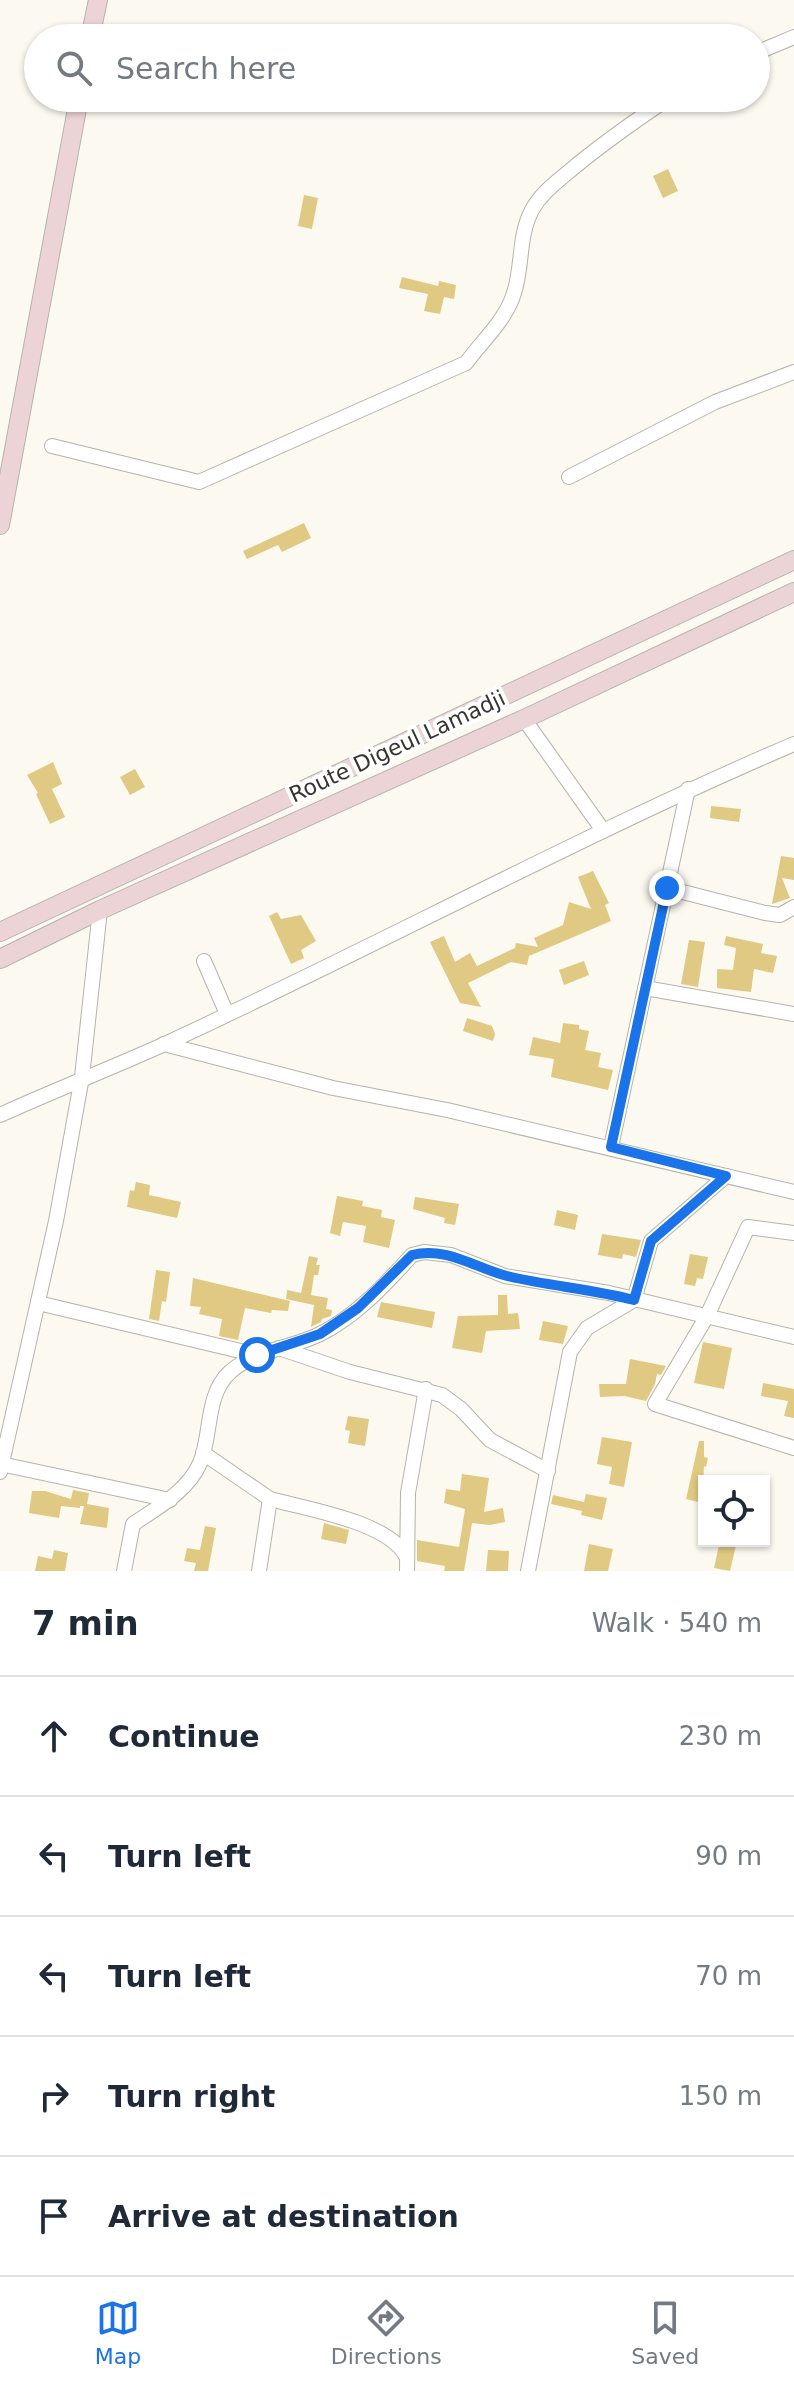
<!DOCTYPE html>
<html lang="en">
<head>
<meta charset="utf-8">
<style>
  body { margin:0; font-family:"DejaVu Sans",sans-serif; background:#f2f2f3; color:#1f2937 }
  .controls { position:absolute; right:24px; bottom:24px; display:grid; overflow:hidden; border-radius:0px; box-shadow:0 2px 6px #0004 }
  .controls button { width:72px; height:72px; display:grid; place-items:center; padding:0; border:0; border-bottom:2px solid #e0e1e3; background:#fff; color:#1f2937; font:40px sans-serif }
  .stop { position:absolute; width:24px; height:24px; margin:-18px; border:6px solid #1a73e8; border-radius:50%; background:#fff }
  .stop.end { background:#1a73e8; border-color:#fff; box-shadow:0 2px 8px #0008 }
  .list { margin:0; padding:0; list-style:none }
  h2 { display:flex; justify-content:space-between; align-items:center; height:104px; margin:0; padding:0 32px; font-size:34px }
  h2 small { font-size:26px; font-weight:400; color:#747a83 }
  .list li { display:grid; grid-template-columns:52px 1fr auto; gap:24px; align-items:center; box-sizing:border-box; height:120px; padding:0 32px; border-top:2px solid #e0e1e3 }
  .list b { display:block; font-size:30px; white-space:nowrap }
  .list em { font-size:26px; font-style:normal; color:#747a83 }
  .icon { flex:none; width:44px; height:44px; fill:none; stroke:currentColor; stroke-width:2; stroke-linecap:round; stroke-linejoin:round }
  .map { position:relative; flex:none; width:794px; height:1571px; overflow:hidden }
  .search { position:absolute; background:#fff; box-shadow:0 2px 6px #0004; left:24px; right:24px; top:24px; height:88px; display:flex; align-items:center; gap:20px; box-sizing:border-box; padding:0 28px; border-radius:44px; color:#747a83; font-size:30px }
  .sheet { height:704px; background:#fff }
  nav { display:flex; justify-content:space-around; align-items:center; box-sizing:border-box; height:112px; border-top:2px solid #e0e1e3; background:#fff; font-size:22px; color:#747a83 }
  nav a { display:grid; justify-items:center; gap:4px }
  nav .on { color:#1a73e8 }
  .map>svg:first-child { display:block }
  .building { fill:#e0c983 }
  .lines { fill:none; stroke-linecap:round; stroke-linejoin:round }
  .minor-casing { stroke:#b5b3ab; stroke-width:16 }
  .secondary-casing { stroke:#b5b3ab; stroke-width:20 }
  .minor { stroke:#fff; stroke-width:14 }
  .secondary { stroke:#ecd4d6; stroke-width:18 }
  .route { stroke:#1a73e8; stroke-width:10 }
  .labels { text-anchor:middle; stroke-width:8; stroke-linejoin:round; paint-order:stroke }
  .street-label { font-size:22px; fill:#363431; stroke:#fff }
</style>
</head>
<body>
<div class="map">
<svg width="794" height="1571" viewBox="0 0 794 1571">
  <rect width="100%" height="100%" fill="#fcf9f1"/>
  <g class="building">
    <path d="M668 169 678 191 663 198 653 176Z"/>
    <path d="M304 195 318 198 312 229 298 226Z"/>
    <path d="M402 277 438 286 439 281 456 285 454 299 444 297 440 314 424 311 428 294 399 288Z"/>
    <path d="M304 523 311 538 282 552 278 545 247 559 243 551Z"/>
    <path d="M53 762 62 784 52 789 65 817 50 824 36 794 38 793 27 775Z"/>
    <path d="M135 769 145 787 130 795 120 777Z"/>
    <path d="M711 806 741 809 739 822 710 818Z"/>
    <path d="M781 856 794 858V880L782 878 790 898 772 904Z"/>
    <path d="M593 871 609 903 605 905 611 921 529 956 527 965 511 962 468 983 481 1007 460 1003 430 942 444 936 455 962 470 953 477 966 515 948 516 943 538 947 534 938 563 925 569 902 591 909 578 877Z"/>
    <path d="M277 912 281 919 301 915 316 941 301 950 304 958 291 964 269 916Z"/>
    <path d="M726 936 763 944 761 953 777 956 773 973 754 969 751 992 717 988V969L733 970 736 948 724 945Z"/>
    <path d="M689 940 705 942 698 987 681 984Z"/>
    <path d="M584 961 589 975 564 985 559 970Z"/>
    <path d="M467 1018 492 1026 495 1034 493 1041 463 1031Z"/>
    <path d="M563 1023 579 1025V1029L589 1031 585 1050 601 1053 598 1067 613 1070 608 1090 551 1077 554 1059 529 1055 533 1037 560 1043Z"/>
    <path d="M136 1182 150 1185 149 1195 181 1202 177 1218 127 1207 130 1190 134 1191Z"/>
    <path d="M337 1196 363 1201 362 1206 382 1210 381 1217 395 1220 389 1248 363 1242 366 1226 343 1222 340 1236 330 1233Z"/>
    <path d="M415 1197 459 1204 455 1225 444 1223 445 1218 413 1209Z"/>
    <path d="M557 1210 578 1215 575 1230 554 1225Z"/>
    <path d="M602 1234 641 1240 636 1257 623 1254 622 1259 598 1255Z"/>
    <path d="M690 1254 708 1257 703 1279 697 1278 695 1286 684 1284Z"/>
    <path d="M309 1256 318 1258 316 1265H320L318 1275H314L311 1295 328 1298 326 1309 332 1310 331 1316 322 1319 321 1322 311 1327 314 1305 286 1299 287 1290 301 1293Z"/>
    <path d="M156 1270 170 1272 166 1302 162 1301 159 1321 149 1319Z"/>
    <path d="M193 1278 290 1301 288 1311 272 1310 271 1313 245 1308 238 1340 219 1336 222 1319 199 1314 201 1307 190 1306Z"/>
    <path d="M498 1295H507L508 1314 518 1313 520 1329 486 1331 482 1353 452 1348 458 1316 498 1315Z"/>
    <path d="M381 1302 435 1312 432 1328 377 1317Z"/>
    <path d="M543 1321 568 1326 563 1344 539 1340Z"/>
    <path d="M703 1342 732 1348 724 1389 694 1383Z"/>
    <path d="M630 1359 666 1366 661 1375 657 1374 655 1384 646 1401 624 1396 600 1397 599 1384H626Z"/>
    <path d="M763 1383 794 1389V1418L784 1416 788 1401 761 1396Z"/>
    <path d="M348 1416 369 1419 365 1446 348 1443 350 1431 345 1430Z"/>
    <path d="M602 1437 632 1442 624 1487 609 1484 612 1467 597 1464Z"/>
    <path d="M699 1441H704V1457L708 1458 706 1467 704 1466 702 1503 686 1499Z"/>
    <path d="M462 1474 489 1478 484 1512 503 1508 505 1522 490 1525 472 1523 464 1571H444L445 1566 417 1561V1540L459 1547 465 1509 444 1503 446 1489 460 1491Z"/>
    <path d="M73 1490 89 1493 87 1504 109 1508 107 1528 80 1524 84 1506H80V1508L61 1506 59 1518 29 1513 32 1491H45L71 1499Z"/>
    <path d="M586 1494 607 1498 602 1520 581 1515 582 1511 551 1504 553 1495 584 1502Z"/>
    <path d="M324 1523 349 1530 346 1544 321 1539Z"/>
    <path d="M205 1526 216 1528 208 1571H194L196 1563 184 1561 187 1548 200 1550Z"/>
    <path d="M720 1541H737L730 1571 714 1568Z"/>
    <path d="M589 1544 613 1549 608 1571H584Z"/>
    <path d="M54 1550 68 1553 65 1571H35L38 1556 52 1559Z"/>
    <path d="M488 1550 509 1551 508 1571H486Z"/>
  </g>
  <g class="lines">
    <defs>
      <g id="minor">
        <path d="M756 53 794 37"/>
        <path d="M52 446 199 482 466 363C482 341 506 320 514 293 523 266 518 236 532 210 540 195 553 185 566 174 599 146 633 122 669 98"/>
        <path d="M569 477 715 402 794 372"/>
        <path d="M524 719 602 829"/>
        <path d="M667 888 765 913 780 915 794 907"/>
        <path d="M204 961 227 1014"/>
        <path d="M645 988 794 1014"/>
        <path d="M164 1044 333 1088 447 1110 794 1192"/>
        <path d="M0 1115C55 1090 112 1068 167 1043 377 946 581 835 794 744"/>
        <path d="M611 1147 688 789"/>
        <path d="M794 1233 748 1227 707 1316 655 1404 794 1448"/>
        <path d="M38 1303 257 1355"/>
        <path d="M279 1348 350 1372 442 1395 461 1409 490 1440 548 1471"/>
        <path d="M203 1453 270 1499 259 1571"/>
        <path d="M1 1464 170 1500"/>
        <path d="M0 1472 56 1221 82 1077 100 910"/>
        <path d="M270 1499C306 1509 391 1522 407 1558"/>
        <path d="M124 1571 133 1524C157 1508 188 1491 200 1463 212 1435 205 1395 230 1372 256 1349 290 1349 320 1334 355 1317 386 1284 412 1255L424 1252 451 1255 505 1276 609 1293 794 1337"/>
        <path d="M407 1571 408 1493 426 1389"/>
        <path d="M528 1571 570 1352 587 1328 634 1300 651 1241 726 1176"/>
      </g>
      <g id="secondary">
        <path d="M90 38 98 0"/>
        <path d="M0 525 79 98"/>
        <path d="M0 932 794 560"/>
        <path d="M0 959 100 910 524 719 794 592"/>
      </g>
    </defs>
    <use href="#minor" class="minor-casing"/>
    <use href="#secondary" class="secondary-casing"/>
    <use href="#minor" class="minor"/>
    <use href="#secondary" class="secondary"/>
  </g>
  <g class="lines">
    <path class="route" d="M257 1355 320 1334 358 1308 412 1255C446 1246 475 1268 507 1276 549 1286 592 1289 634 1300L651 1241 726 1176 611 1147 667 888"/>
  </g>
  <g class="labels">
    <g class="street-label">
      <text transform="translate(397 746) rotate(-25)" y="8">Route Digeul Lamadji</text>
    </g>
  </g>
</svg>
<div class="controls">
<button><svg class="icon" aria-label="locate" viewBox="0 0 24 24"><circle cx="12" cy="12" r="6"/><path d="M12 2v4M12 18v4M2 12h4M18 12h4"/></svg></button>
</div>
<div class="stop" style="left:257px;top:1355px"></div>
<div class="stop end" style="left:667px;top:888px"></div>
<div class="search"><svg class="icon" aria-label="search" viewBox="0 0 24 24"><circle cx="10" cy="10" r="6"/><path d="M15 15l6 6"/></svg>Search here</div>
</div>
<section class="sheet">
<h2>7 min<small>Walk · 540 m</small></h2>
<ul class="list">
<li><svg class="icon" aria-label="ahead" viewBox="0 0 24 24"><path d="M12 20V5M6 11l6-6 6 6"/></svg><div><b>Continue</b></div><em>230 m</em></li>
<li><svg class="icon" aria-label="left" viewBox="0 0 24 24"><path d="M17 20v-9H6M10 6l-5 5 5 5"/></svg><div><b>Turn left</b></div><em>90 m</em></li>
<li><svg class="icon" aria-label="left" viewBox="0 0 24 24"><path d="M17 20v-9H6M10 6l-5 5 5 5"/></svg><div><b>Turn left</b></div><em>70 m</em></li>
<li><svg class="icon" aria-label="right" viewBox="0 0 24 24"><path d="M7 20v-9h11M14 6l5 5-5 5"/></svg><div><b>Turn right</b></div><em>150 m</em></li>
<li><svg class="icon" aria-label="arrive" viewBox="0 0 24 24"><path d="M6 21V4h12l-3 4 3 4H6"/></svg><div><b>Arrive at destination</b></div></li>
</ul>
</section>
<nav>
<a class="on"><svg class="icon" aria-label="map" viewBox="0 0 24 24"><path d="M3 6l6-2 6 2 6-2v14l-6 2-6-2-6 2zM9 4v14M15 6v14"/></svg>Map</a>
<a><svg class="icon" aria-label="directions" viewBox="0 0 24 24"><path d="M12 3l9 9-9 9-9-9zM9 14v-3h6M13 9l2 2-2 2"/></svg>Directions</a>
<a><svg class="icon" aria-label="saved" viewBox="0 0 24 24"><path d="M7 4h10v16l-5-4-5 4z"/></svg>Saved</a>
</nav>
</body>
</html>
